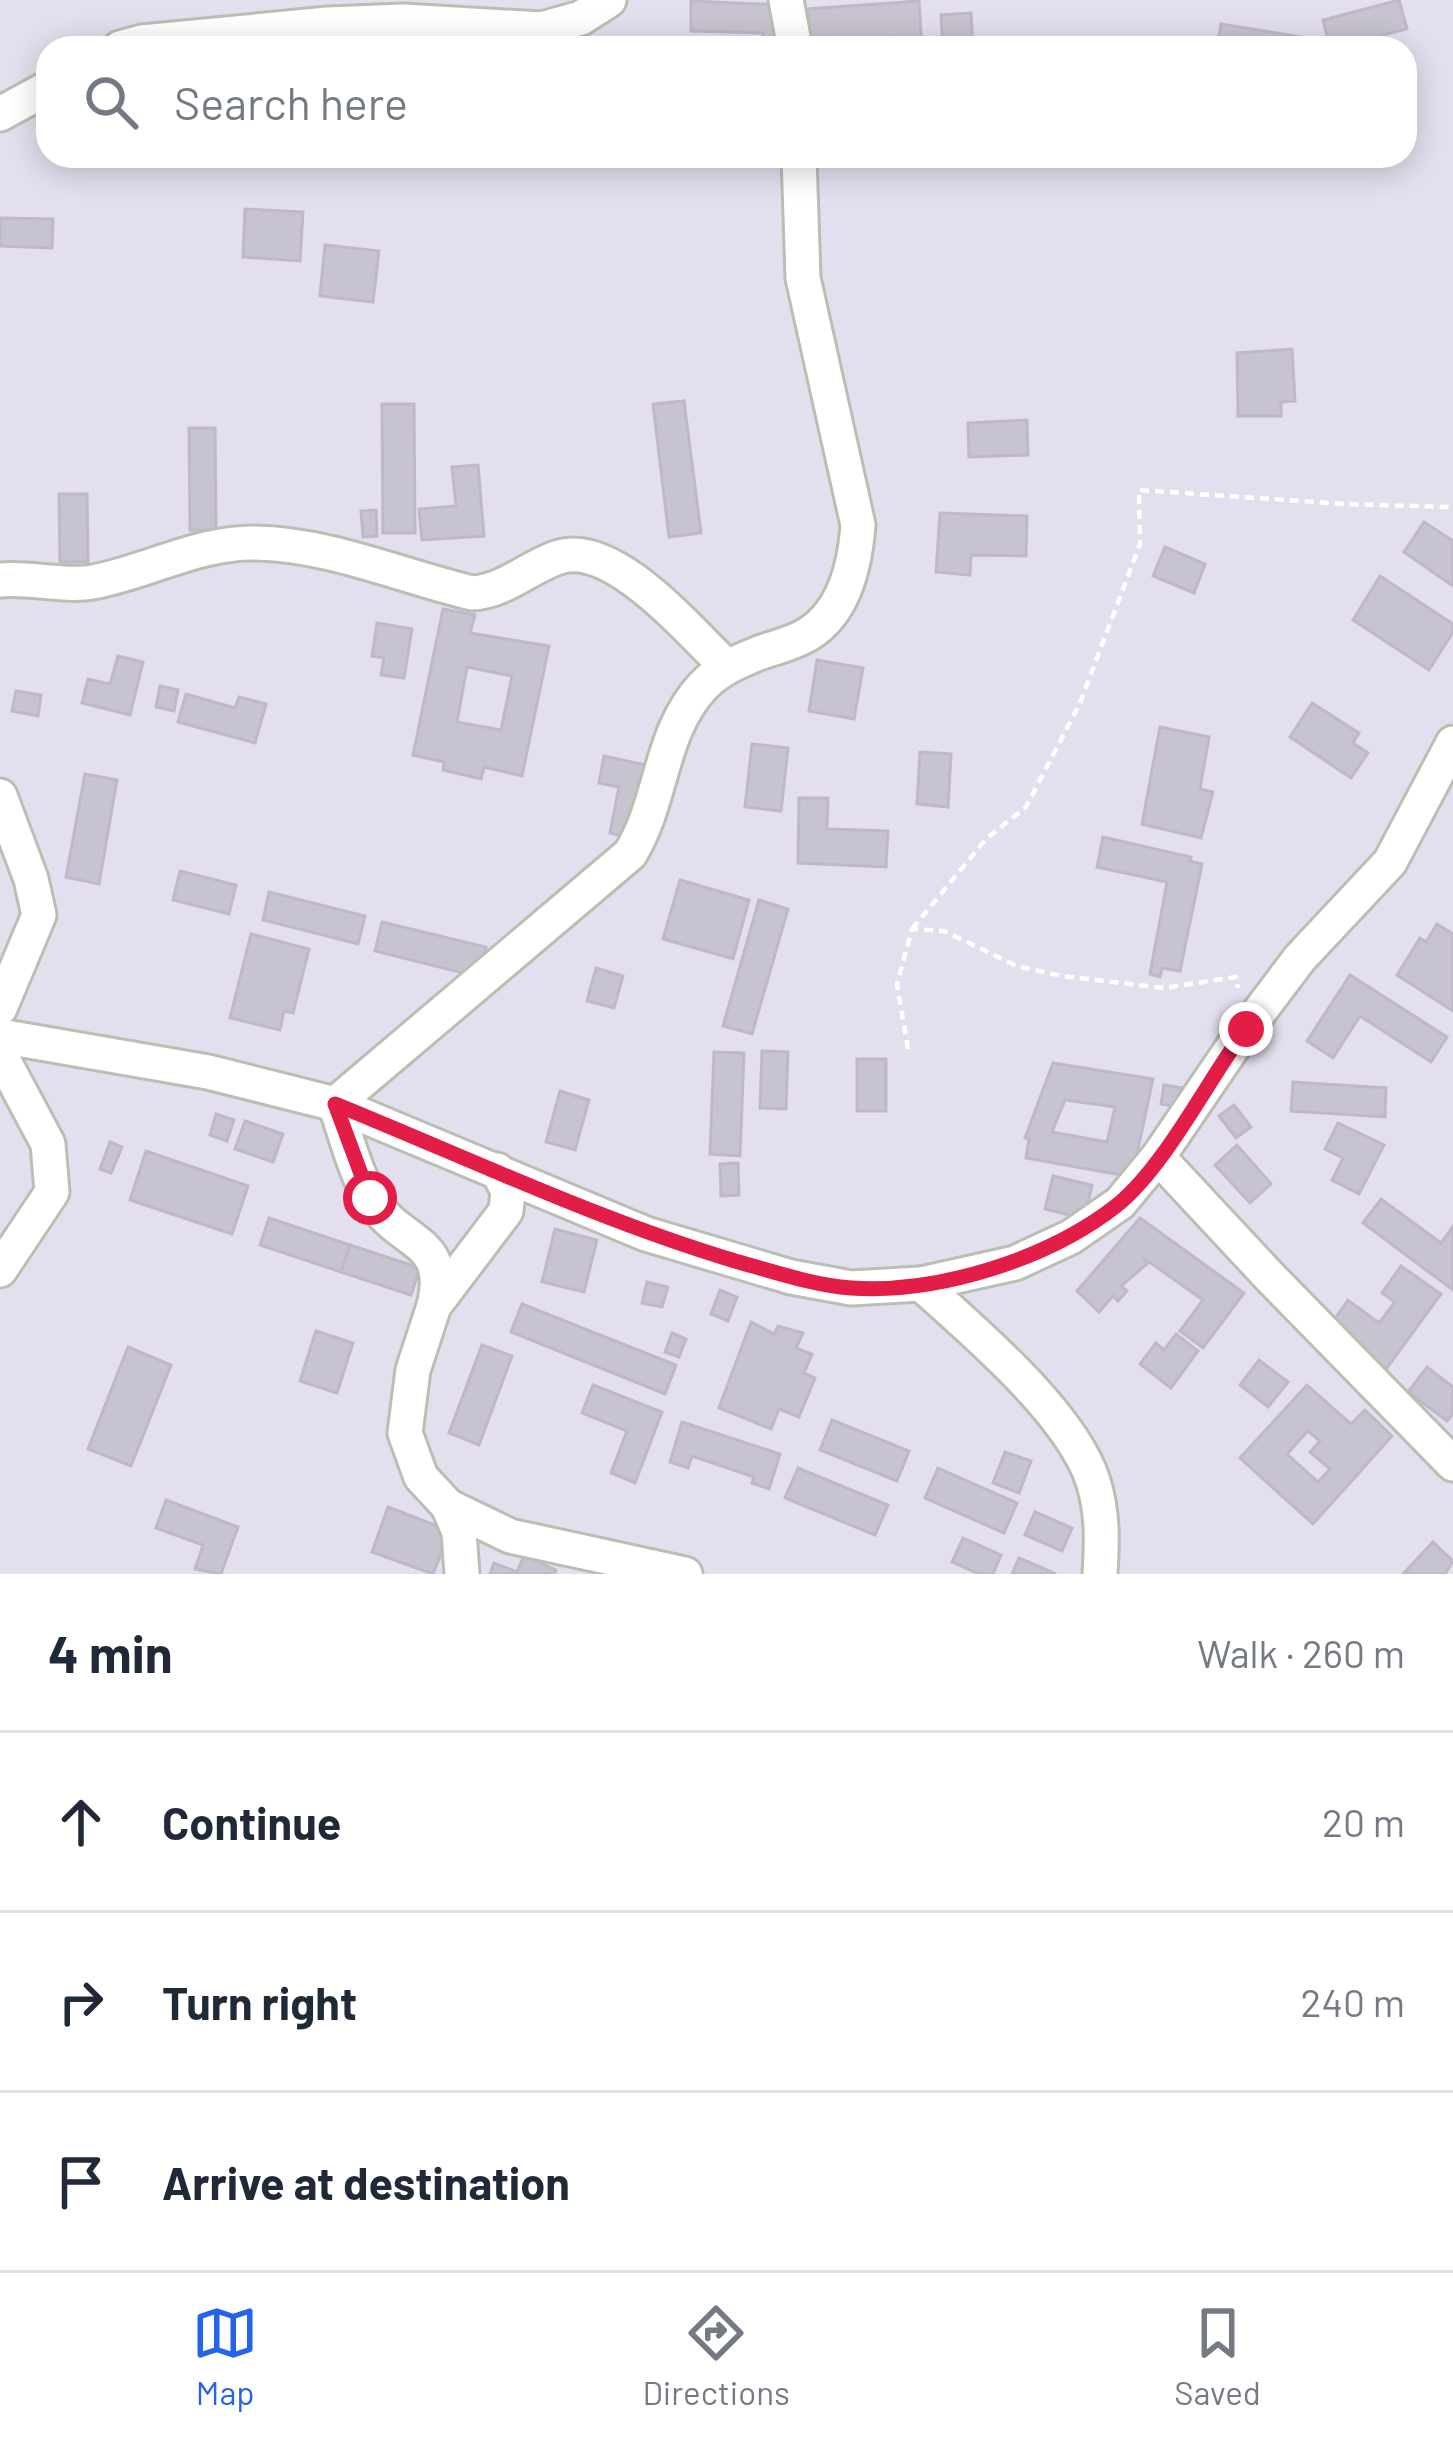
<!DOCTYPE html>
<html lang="en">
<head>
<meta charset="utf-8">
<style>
  body { margin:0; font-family:Barlow,sans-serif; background:#f2f2f3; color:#1f2937 }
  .stop { position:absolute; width:36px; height:36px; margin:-27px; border:9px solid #e11d48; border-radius:50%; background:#fff }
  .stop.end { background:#e11d48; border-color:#fff; box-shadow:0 3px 12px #0008 }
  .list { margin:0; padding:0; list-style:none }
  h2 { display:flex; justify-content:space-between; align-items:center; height:156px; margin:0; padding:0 48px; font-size:51px }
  h2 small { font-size:39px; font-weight:400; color:#747a83 }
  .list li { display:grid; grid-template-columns:78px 1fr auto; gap:36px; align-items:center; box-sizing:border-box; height:180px; padding:0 48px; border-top:3px solid #e0e1e3 }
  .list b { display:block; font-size:45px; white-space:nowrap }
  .list em { font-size:39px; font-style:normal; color:#747a83 }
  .icon { flex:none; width:66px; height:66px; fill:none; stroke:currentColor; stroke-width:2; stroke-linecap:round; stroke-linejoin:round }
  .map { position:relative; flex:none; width:1453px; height:1574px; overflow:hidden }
  .search { position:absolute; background:#fff; box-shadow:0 6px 30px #0003; left:36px; right:36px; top:36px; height:132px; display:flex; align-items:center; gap:30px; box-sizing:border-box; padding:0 42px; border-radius:36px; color:#747a83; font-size:45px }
  .sheet { height:696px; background:#fff }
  nav { display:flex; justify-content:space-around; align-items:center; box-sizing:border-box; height:168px; border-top:3px solid #e0e1e3; background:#fff; font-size:33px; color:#747a83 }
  nav a { display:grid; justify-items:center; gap:6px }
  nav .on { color:#2563eb }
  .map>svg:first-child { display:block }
  .building { fill:#c8c3d0; stroke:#bfb8c9; stroke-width:3; fill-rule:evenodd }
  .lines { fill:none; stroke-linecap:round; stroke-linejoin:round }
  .street-casing { stroke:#b8c0b2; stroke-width:39 }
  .path { stroke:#fff; stroke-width:4.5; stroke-dasharray:9 6; stroke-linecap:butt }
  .street { stroke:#fff; stroke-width:33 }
  .route { stroke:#e11d48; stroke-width:15 }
</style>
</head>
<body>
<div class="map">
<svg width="1453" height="1574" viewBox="0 0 1453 1574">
  <rect width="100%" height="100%" fill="#e4dfee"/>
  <g class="building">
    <path d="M1399 0 1407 29 1330 48 1323 20Z"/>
    <path d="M691 1 782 5 783 48H763V33L691 31Z"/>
    <path d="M919 1 922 48H895L894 37 836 40V48H810L808 9Z"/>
    <path d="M971 13 973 48H943L941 15Z"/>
    <path d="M1221 24 1301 37 1299 48H1217Z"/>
    <path d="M245 209 303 212 300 261 243 257Z"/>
    <path d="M0 218 53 219 52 248 0 246Z"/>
    <path d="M325 245 379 251 373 302 320 296Z"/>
    <path d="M1292 349 1295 401 1281 402V416H1238L1237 353Z"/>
    <path d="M684 401 701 533 669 537 653 404Z"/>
    <path d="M382 404H414L415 533H383Z"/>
    <path d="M1027 420 1028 455 969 457 968 423Z"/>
    <path d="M189 428H215L216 530H190Z"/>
    <path d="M478 465 484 536 422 540 419 509 456 506 452 467Z"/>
    <path d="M59 494H87L88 562H60Z"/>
    <path d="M376 510 377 536 363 537 361 511Z"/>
    <path d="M940 513 1027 516 1026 556 971 555 970 575 936 572Z"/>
    <path d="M1424 522 1453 541V586L1404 552Z"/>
    <path d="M1165 547 1205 564 1194 593 1153 576Z"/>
    <path d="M1380 576 1453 624V632L1429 670 1353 620Z"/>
    <path d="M443 609 475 615 470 633 549 646 522 776 484 767 481 779 443 770 444 762 413 755ZM467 667 512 676 501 730 457 722Z"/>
    <path d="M377 623 412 629 404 678 381 675 384 658 372 656Z"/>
    <path d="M118 656 143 662 130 715 82 703 88 679 110 684Z"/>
    <path d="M817 660 863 668 854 719 809 711Z"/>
    <path d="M160 686 178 690 174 711 156 707Z"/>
    <path d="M16 691 41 695 38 716 12 711Z"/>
    <path d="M186 694 235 708 239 697 266 704 255 743 178 722Z"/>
    <path d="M1312 703 1359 733 1353 743 1368 753 1351 778 1290 737Z"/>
    <path d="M1160 727 1209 737 1200 789 1213 792 1201 838 1142 824Z"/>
    <path d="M752 744 788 748 781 811 745 807Z"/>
    <path d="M920 752 951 754 948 807 917 804Z"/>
    <path d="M604 756 650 766 635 839 610 833 619 787 599 783Z"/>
    <path d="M85 774 117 780 99 884 66 877Z"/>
    <path d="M799 798H828L827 829 888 831 886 867 798 863Z"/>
    <path d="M1103 837 1191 857 1190 861 1202 864 1180 971 1162 968 1160 977 1150 974 1167 882 1097 867Z"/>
    <path d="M180 871 236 885 229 914 173 900Z"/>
    <path d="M680 880 749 900 733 959 663 939Z"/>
    <path d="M269 892 365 916 358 944 263 920Z"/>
    <path d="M759 900 788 909 752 1034 723 1026Z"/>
    <path d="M382 922 486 947 479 977 375 951Z"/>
    <path d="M1437 924 1453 934V1011L1397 975 1420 938 1426 942Z"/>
    <path d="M251 934 309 949 293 1013 284 1011 280 1030 230 1018Z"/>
    <path d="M596 968 623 976 614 1008 587 1001Z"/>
    <path d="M1350 975 1447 1037 1431 1062 1360 1016 1333 1058 1307 1041Z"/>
    <path d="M762 1051 788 1052 786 1109 760 1108Z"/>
    <path d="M714 1052 744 1053 740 1156 710 1154Z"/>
    <rect x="857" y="1059" width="29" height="52"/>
    <path d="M1053 1063 1153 1079 1132 1177 1026 1158 1029 1139 1025 1138ZM1065 1100 1115 1107 1107 1142 1052 1132Z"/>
    <path d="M1293 1082 1386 1088 1385 1117 1291 1111Z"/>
    <path d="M1164 1085 1189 1089 1186 1108 1161 1104Z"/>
    <path d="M560 1091 589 1100 575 1150 546 1142Z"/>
    <path d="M1234 1105 1251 1127 1236 1138 1219 1116Z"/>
    <path d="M216 1114 234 1120 227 1141 210 1135Z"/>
    <path d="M245 1121 283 1134 273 1162 235 1149Z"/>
    <path d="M1338 1123 1384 1145 1359 1194 1332 1180 1343 1158 1325 1149Z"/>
    <path d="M110 1142 122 1147 111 1173 100 1169Z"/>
    <path d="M1237 1145 1271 1184 1250 1203 1215 1165Z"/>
    <path d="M146 1151 248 1186 232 1234 130 1200Z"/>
    <path d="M738 1163 739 1195 721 1196 720 1164Z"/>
    <path d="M1053 1176 1092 1185 1084 1219 1045 1209Z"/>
    <path d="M1381 1199 1441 1243 1453 1226V1290L1363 1223Z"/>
    <path d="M269 1218 350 1245 341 1272 260 1245Z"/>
    <path d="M1140 1218 1244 1293 1203 1348 1180 1331 1203 1300 1145 1259 1147 1264 1121 1286 1127 1291 1118 1301 1113 1296 1099 1312 1077 1291Z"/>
    <path d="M555 1229 597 1240 584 1292 542 1282Z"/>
    <path d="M350 1245 420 1268 411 1295 341 1272Z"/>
    <path d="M1401 1266 1441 1294 1384 1372 1327 1330 1348 1300 1379 1323 1395 1302 1382 1293Z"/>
    <path d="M647 1282 668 1287 662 1307 642 1303Z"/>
    <path d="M720 1290 737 1297 728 1321 711 1314Z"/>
    <path d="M522 1304 676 1365 665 1394 511 1332Z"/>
    <path d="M751 1322 774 1334 778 1326 803 1333 796 1348 812 1354 804 1373 815 1378 799 1417 779 1409 771 1429 719 1408Z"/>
    <path d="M316 1331 353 1343 337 1393 300 1381Z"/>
    <path d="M672 1333 686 1339 679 1357 665 1352Z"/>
    <path d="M1176 1334 1198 1351 1171 1388 1140 1364 1156 1343 1164 1350Z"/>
    <path d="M482 1345 512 1356 479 1445 449 1433Z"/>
    <path d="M128 1347 171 1365 131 1466 88 1449Z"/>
    <path d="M1259 1360 1288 1382 1268 1407 1240 1385Z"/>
    <path d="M1427 1367 1453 1387V1414L1447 1421 1408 1392Z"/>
    <path d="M593 1385 662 1412 635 1483 611 1473 627 1431 582 1413Z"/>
    <path d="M1307 1385 1351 1424 1365 1410 1392 1436 1313 1524 1240 1458ZM1308 1431 1320 1441 1310 1452 1330 1469 1318 1482 1287 1454Z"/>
    <path d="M832 1420 909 1451 897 1481 820 1450Z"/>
    <path d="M682 1422 780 1454 769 1489 752 1483 754 1477 692 1456 688 1468 670 1462Z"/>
    <path d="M1005 1452 1031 1461 1019 1493 993 1483Z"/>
    <path d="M798 1468 888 1505 875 1535 785 1498Z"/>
    <path d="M938 1468 1017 1503 1004 1533 925 1498Z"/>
    <path d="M166 1500 238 1527 221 1574 195 1569 203 1545 156 1528Z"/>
    <path d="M388 1507 450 1531 433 1574 372 1552Z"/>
    <path d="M1035 1512 1072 1528 1062 1551 1025 1535Z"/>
    <path d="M963 1538 1001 1555 993 1574H979L952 1562Z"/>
    <path d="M1433 1542 1453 1561 1445 1574H1403Z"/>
    <path d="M524 1556 556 1570 554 1574H490L494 1563 517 1572Z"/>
    <path d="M1019 1558 1056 1574H1012Z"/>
  </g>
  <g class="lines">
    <defs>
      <g id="street">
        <path d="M786 0 795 48"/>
        <path d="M120 48 142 42 328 24 403 21 542 29 581 18 609 0"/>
        <path d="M0 114 48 88"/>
        <path d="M0 580C30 577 63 587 93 582 147 572 199 542 255 543 328 544 401 576 472 593 506 591 528 567 559 557 614 540 690 632 727 667"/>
        <path d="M0 796 31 879 39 915 0 1008"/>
        <path d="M0 1036 208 1072 335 1104 646 1234 791 1277 851 1288 921 1284 1015 1263 1071 1237 1120 1203 1158 1157 1235 1044 1300 958 1390 862 1453 743"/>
        <path d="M0 1054 48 1144 52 1192 0 1270"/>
        <path d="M1158 1157 1268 1275 1453 1464"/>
        <path d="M921 1284C973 1331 1071 1413 1093 1481 1103 1513 1102 1541 1100 1574"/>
        <path d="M434 1306C450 1239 404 1247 373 1202 355 1174 346 1135 335 1104L630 854C663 801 659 733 703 686 718 670 739 661 759 653 773 648 790 644 803 637 844 616 855 566 858 525L803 278 799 156"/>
        <path d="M448 1506 421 1477 405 1433 413 1370 434 1306 506 1211 508 1191 497 1170"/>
        <path d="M462 1574 459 1532 448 1506 510 1536 685 1574"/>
      </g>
    </defs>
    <use href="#street" class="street-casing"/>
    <g class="path">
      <path d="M912 929 986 839 1026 807 1080 703 1140 544 1139 490 1345 504 1453 507"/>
      <path d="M908 1049 897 984 912 929 944 931 1017 966 1062 976 1164 988 1236 977 1238 988"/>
    </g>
    <use href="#street" class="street"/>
  </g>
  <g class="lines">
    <path class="route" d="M370 1198 335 1104C468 1158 598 1220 735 1261 772 1271 812 1285 851 1288 938 1294 1048 1259 1116 1206 1165 1167 1207 1081 1246 1029"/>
  </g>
</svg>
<div class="stop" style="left:370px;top:1198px"></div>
<div class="stop end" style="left:1246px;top:1029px"></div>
<div class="search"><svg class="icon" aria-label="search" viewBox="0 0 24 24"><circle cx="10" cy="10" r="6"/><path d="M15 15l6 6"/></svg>Search here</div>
</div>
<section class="sheet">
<h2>4 min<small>Walk · 260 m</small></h2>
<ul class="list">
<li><svg class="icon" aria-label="ahead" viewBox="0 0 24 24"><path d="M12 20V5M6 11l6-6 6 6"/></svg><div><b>Continue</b></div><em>20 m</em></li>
<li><svg class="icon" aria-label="right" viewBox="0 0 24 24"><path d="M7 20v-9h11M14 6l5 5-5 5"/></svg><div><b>Turn right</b></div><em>240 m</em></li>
<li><svg class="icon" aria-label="arrive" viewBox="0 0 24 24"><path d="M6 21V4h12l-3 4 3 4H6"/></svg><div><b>Arrive at destination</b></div></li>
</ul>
</section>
<nav>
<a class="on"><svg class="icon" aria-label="map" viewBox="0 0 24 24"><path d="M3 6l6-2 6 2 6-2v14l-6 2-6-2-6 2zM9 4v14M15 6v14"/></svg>Map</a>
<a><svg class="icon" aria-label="directions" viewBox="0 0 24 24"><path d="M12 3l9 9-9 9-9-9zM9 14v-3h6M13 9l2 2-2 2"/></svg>Directions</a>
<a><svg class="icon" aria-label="saved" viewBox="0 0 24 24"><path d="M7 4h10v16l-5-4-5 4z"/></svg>Saved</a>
</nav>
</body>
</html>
